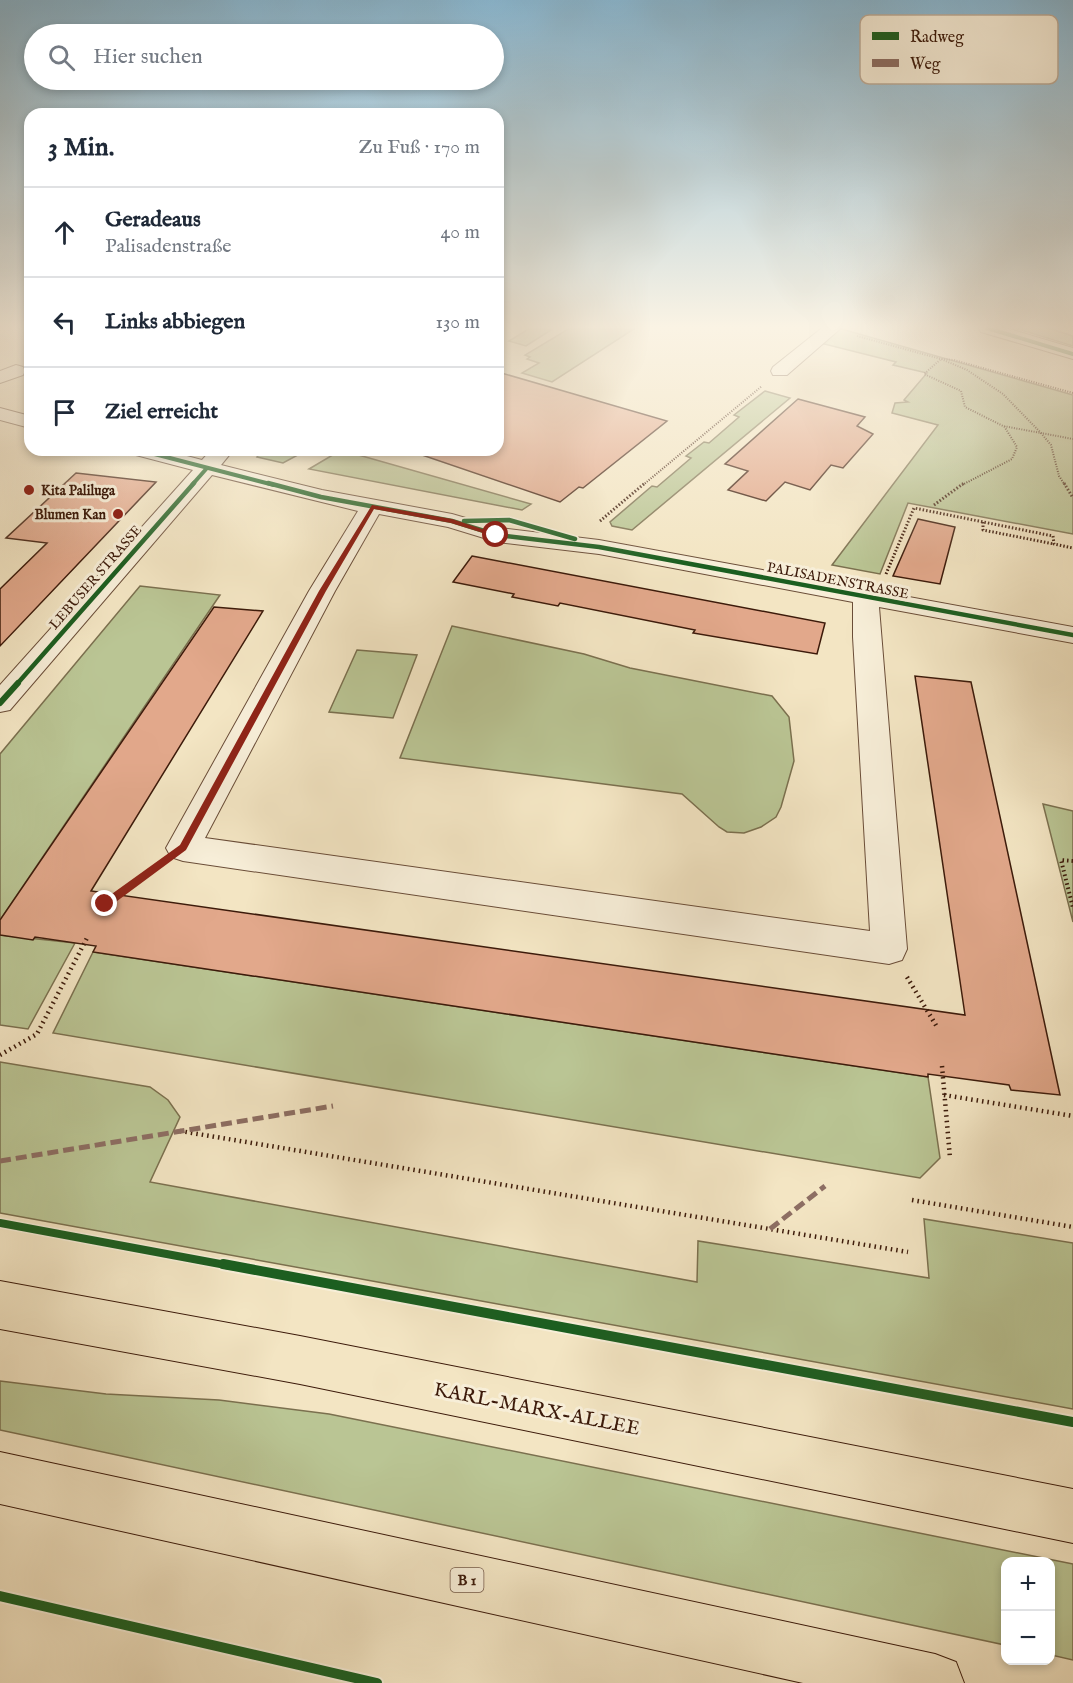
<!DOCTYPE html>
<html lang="de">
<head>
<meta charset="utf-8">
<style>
  body { margin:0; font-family:"IM FELL English",serif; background:#f2f2f3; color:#1f2937 }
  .controls { position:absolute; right:18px; bottom:18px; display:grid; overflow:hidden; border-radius:12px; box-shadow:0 3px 9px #0003 }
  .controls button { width:54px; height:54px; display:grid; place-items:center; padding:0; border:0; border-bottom:2px solid #e0e1e3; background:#fff; color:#1f2937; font:30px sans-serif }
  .stop { position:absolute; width:18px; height:18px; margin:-14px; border:4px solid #8f2418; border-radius:50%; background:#fff }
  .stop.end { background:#8f2418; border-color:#fff; box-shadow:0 2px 6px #0008 }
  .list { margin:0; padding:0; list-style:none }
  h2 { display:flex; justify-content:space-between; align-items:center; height:78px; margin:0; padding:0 24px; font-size:26px }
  h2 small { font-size:20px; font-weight:400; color:#747a83 }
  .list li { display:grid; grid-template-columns:39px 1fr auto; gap:18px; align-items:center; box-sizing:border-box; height:90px; padding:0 24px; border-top:2px solid #e0e1e3 }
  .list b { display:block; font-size:22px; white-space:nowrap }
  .list p { margin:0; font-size:20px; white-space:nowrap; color:#747a83 }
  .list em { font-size:20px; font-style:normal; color:#747a83 }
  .icon { flex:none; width:33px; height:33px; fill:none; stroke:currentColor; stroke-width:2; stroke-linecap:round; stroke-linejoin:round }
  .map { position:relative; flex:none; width:1073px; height:1683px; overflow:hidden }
  .search { position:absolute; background:#fff; box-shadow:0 3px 9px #0003; left:24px; top:24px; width:480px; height:66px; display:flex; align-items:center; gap:15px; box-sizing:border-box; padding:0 21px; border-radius:33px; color:#747a83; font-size:22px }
  .panel { position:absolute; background:#fff; box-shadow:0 3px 9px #0003; left:24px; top:108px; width:480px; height:348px; border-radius:18px }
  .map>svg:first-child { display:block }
  .green { fill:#bac594; stroke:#7b704f; stroke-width:1.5 }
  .building { fill:#e2a88b; stroke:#3c1a0a; stroke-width:1.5 }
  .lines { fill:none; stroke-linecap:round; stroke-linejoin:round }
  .minor-casing { stroke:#6a4d38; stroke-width:2 }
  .major-casing { stroke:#3c1a0a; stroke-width:2 }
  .path-far3 { stroke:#3c1a0a; stroke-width:2; stroke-dasharray:1 1.5; stroke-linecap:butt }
  .path-far2 { stroke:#3c1a0a; stroke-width:3; stroke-dasharray:1.5 2; stroke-linecap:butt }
  .path-far1 { stroke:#3c1a0a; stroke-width:4; stroke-dasharray:1.5 3; stroke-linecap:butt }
  .path { stroke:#3c1a0a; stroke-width:4.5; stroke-dasharray:1.5 4; stroke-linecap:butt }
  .minor { fill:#f7eed8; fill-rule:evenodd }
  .major { fill:#f3e5c3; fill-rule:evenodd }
  .quiet { stroke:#8d6e63; stroke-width:5; stroke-dasharray:11 5; stroke-linecap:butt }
  .cycleway-far4-casing { stroke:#f7eed8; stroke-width:6 }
  .cycleway-far3-casing { stroke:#f7eed8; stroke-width:8 }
  .cycleway-far2-casing { stroke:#f7eed8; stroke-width:10 }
  .cycleway-far1-casing { stroke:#f7eed8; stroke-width:11 }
  .cycleway-casing { stroke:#f7eed8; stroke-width:14 }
  .cycleway-far4 { stroke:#1b5e20; stroke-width:4 }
  .cycleway-far3 { stroke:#1b5e20; stroke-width:4.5 }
  .cycleway-far2 { stroke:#1b5e20; stroke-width:6 }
  .cycleway-far1 { stroke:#1b5e20; stroke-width:8 }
  .cycleway { stroke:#1b5e20; stroke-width:10 }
  .route { fill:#8f2418 }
  .poi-dot { fill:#8f2418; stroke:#f7eed8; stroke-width:2 }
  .labels { text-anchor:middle; stroke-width:6; stroke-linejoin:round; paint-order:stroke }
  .far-poi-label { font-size:14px; font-weight:bold; fill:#3c1a0a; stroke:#f7eed8; text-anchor:start }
  .far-street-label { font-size:14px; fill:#3c1a0a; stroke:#f7eed8 }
  .shield { fill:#f7eed8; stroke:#745a48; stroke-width:1.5 }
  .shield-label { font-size:15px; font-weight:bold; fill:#3c1a0a }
  .near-street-label { font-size:20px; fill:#3c1a0a; stroke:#f7eed8 }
  .key { fill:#f7eed8; stroke:#bfae9a; stroke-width:1.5 }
  .key-label { font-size:16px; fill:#3c1a0a }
</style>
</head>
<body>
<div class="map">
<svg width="1073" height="1683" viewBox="0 0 1073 1683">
  <rect width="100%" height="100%" fill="#f3e5c3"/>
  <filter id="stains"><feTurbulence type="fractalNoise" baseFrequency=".00333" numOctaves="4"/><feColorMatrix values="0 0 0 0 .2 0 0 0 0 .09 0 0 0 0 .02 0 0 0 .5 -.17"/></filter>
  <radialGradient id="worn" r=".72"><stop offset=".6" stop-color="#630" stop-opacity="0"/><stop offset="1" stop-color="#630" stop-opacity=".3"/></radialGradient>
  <g class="green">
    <path d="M530 328 551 330 526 346 509 341Z"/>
    <path d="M570 328 634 329 552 382 522 373 539 363 527 359 530 357 525 355Z"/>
    <path d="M838 328 1073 395V534L908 503 880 574 832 565 938 425 892 413 895 403 908 402 904 400 927 373 893 365 896 362 820 343Z"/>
    <path d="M1015 328H1048L1073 336V346Z"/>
    <path d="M765 391 790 398 632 530 612 526 610 522 652 486 657 487 691 458 686 456 704 442 709 443 739 417 734 415Z"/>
    <path d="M262 450H307L283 463 257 457Z"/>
    <path d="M341 450 531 504 522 510 309 469Z"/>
    <path d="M140 586 220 595 0 920V754Z"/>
    <path d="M452 626 584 654 630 668 772 696 789 717 794 761 781 807 776 817 761 827 744 833 727 832 719 827 682 794 400 758Z"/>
    <path d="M357 650 417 655 393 718 329 712Z"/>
    <path d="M1043 804 1073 811V922Z"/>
    <path d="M0 935 75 943 28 1029 0 1025Z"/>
    <path d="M93 952 928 1077 940 1158 920 1178 53 1033Z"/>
    <path d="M0 1062 150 1087 168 1100 180 1117 150 1182 697 1282 698 1241 929 1278 924 1219 1073 1243V1409L0 1213Z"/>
    <path d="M0 1381 106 1394 219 1400 329 1414 1073 1564V1660L1051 1655 1050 1562H1006L1005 1645 0 1430Z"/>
  </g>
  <g class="building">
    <path d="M498 372 667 421 583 488 579 487 560 502 422 455 423 450H498Z"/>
    <path d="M798 399 865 417 857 426 873 434 843 468 831 465 810 490 785 482 766 501 728 490 748 471 725 464Z"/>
    <path d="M76 473 156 482 0 646V589L47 543 6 538Z"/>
    <path d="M918 519 955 527 940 584 893 576Z"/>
    <path d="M472 556 825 623 817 654 693 633 695 630 560 603 558 606 512 597 514 594 453 582Z"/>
    <path d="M214 607 263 611 91 891 965 1015 915 676 971 682 1060 1095 1011 1090 1009 1085 928 1074V1077L93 952 96 946 35 937 33 940 0 935V920Z"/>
  </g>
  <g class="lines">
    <defs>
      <g id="minor">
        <path d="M822 328H841L787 375H773L771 371 773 367Z"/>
        <path d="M979 328H1006L1073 348V359L981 332Z"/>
        <path d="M16 365 23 367 25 371 23 375 0 383V371Z"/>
        <path d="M0 408 30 416V428L0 420Z"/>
        <path d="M129 450H164L202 460 211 450H227L230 454 221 465 322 490 452 514 500 528 599 540 1073 627V643L879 607 907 949 902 960 889 964 183 861 171 857 166 848 309 591 358 511 212 475 10 710 0 712V685L193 470 132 454ZM379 514 448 527 497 542 599 554 853 602V637L870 931 205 838 335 591Z"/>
      </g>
      <g id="major">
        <path d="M0 1281 300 1336 1073 1489V1543L300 1384 0 1329Z"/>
        <path d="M0 1452 935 1654 956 1662 964 1683H803L0 1504Z"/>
      </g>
    </defs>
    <use href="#minor" class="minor-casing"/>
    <use href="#major" class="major-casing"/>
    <g class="path-far3">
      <path d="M857 336 941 359 967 370 1003 394 1041 433 1073 439"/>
      <path d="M643 485 762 386"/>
      <path d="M962 485 1012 459 1017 447 1004 426"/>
      <path d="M1065 485 1059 476 1051 445 1041 433 1003 426 965 407 961 391 924 374 941 359 954 360 1073 393"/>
    </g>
    <g class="path-far2">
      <path d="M1064 483 1073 498"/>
      <path d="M934 505 964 483"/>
      <path d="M600 521 645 483"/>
      <path d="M983 522V530L1054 544"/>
      <path d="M886 574 914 508 1053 536 1054 544 1073 548"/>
    </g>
    <g class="path-far1">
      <path d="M1073 861 1061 860 1073 908"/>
      <path d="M105 904 156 867"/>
    </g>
    <g class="path">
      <path d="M907 977 937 1027"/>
      <path d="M0 1055 37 1034 87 938"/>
      <path d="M942 1066 950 1158"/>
      <path d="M944 1095 1073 1116"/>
      <path d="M180 1131 908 1252"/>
      <path d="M912 1200 1073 1227"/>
    </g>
    <use href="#minor" class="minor"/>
    <use href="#major" class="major"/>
    <g class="quiet">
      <path d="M0 1161 333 1106"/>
      <path d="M770 1229 825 1186"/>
    </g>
    <defs>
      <g id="cycleway-far4">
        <path d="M987 328 1073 354"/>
        <path d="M139 450 274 485"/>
        <path d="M192 485 207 468"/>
      </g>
      <g id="cycleway-far3">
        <path d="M268 483 321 497 452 521 497 535 599 547 1073 635"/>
        <path d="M464 521 509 520 575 539"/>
        <path d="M17 684 194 483"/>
      </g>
      <path id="cycleway-far2" d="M0 703 18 683"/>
      <path id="cycleway-far1" d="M0 1223 231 1266"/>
      <g id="cycleway">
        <path d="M223 1264 1073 1422"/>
        <path d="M0 1596 377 1683"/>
      </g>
    </defs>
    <use href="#cycleway-far4" class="cycleway-far4-casing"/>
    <use href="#cycleway-far3" class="cycleway-far3-casing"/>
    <use href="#cycleway-far2" class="cycleway-far2-casing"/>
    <use href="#cycleway-far1" class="cycleway-far1-casing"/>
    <use href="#cycleway" class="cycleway-casing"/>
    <use href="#cycleway-far4" class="cycleway-far4"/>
    <use href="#cycleway-far3" class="cycleway-far3"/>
    <use href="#cycleway-far2" class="cycleway-far2"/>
    <use href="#cycleway-far1" class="cycleway-far1"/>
    <use href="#cycleway" class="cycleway"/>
  </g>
  <linearGradient id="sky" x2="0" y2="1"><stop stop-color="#89b8d3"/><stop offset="0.58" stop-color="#faf3e4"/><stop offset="1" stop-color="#faf3e4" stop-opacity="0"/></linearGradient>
  <rect width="1073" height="564" fill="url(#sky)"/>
  <path class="route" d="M372 505 452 519 500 535 496 537 451 523 374 509 326 591 186 850 109 907H102V901L180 845 319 591Z"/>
  <g class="poi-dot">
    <circle cx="29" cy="490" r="6"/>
    <circle cx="118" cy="514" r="6"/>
  </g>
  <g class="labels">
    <g class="far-poi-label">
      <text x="41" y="495">Kita Paliluga</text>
      <text x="106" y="519" text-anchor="end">Blumen Kan</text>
    </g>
    <g class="far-street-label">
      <text transform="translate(95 577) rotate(-49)" y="5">LEBUSER STRASSE</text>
      <text transform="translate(838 580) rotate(11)" y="5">PALISADENSTRASSE</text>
    </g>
    <rect class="shield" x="450.5" y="1568" width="33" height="24" rx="4.5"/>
    <g class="shield-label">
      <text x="467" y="1585">B 1</text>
    </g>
    <g class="near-street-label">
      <text transform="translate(537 1408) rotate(11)" y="7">KARL-MARX-ALLEE</text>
    </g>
  </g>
  <rect x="860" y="15" width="198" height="69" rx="9" class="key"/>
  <rect x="872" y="32" width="27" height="8" fill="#1b5e20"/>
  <rect x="872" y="59" width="27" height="8" fill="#8d6e63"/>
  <g class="key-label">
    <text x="910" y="42">Radweg</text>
    <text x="910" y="69">Weg</text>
  </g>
  <rect width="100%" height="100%" filter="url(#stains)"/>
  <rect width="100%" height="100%" fill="url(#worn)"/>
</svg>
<div class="controls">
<button>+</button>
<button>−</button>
</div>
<div class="stop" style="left:496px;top:535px"></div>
<div class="stop end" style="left:105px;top:904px"></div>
<div class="search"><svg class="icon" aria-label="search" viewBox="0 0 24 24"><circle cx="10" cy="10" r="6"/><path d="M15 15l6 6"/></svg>Hier suchen</div>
<section class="panel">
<h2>3 Min.<small>Zu Fuß · 170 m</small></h2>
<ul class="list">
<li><svg class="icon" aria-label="ahead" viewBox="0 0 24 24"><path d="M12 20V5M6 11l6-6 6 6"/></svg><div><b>Geradeaus</b><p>Palisadenstraße</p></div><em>40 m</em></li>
<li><svg class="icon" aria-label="left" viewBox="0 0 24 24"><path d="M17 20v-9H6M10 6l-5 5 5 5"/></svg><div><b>Links abbiegen</b></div><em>130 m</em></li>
<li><svg class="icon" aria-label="arrive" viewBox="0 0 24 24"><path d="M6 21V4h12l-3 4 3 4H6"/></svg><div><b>Ziel erreicht</b></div></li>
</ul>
</section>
</div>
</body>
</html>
